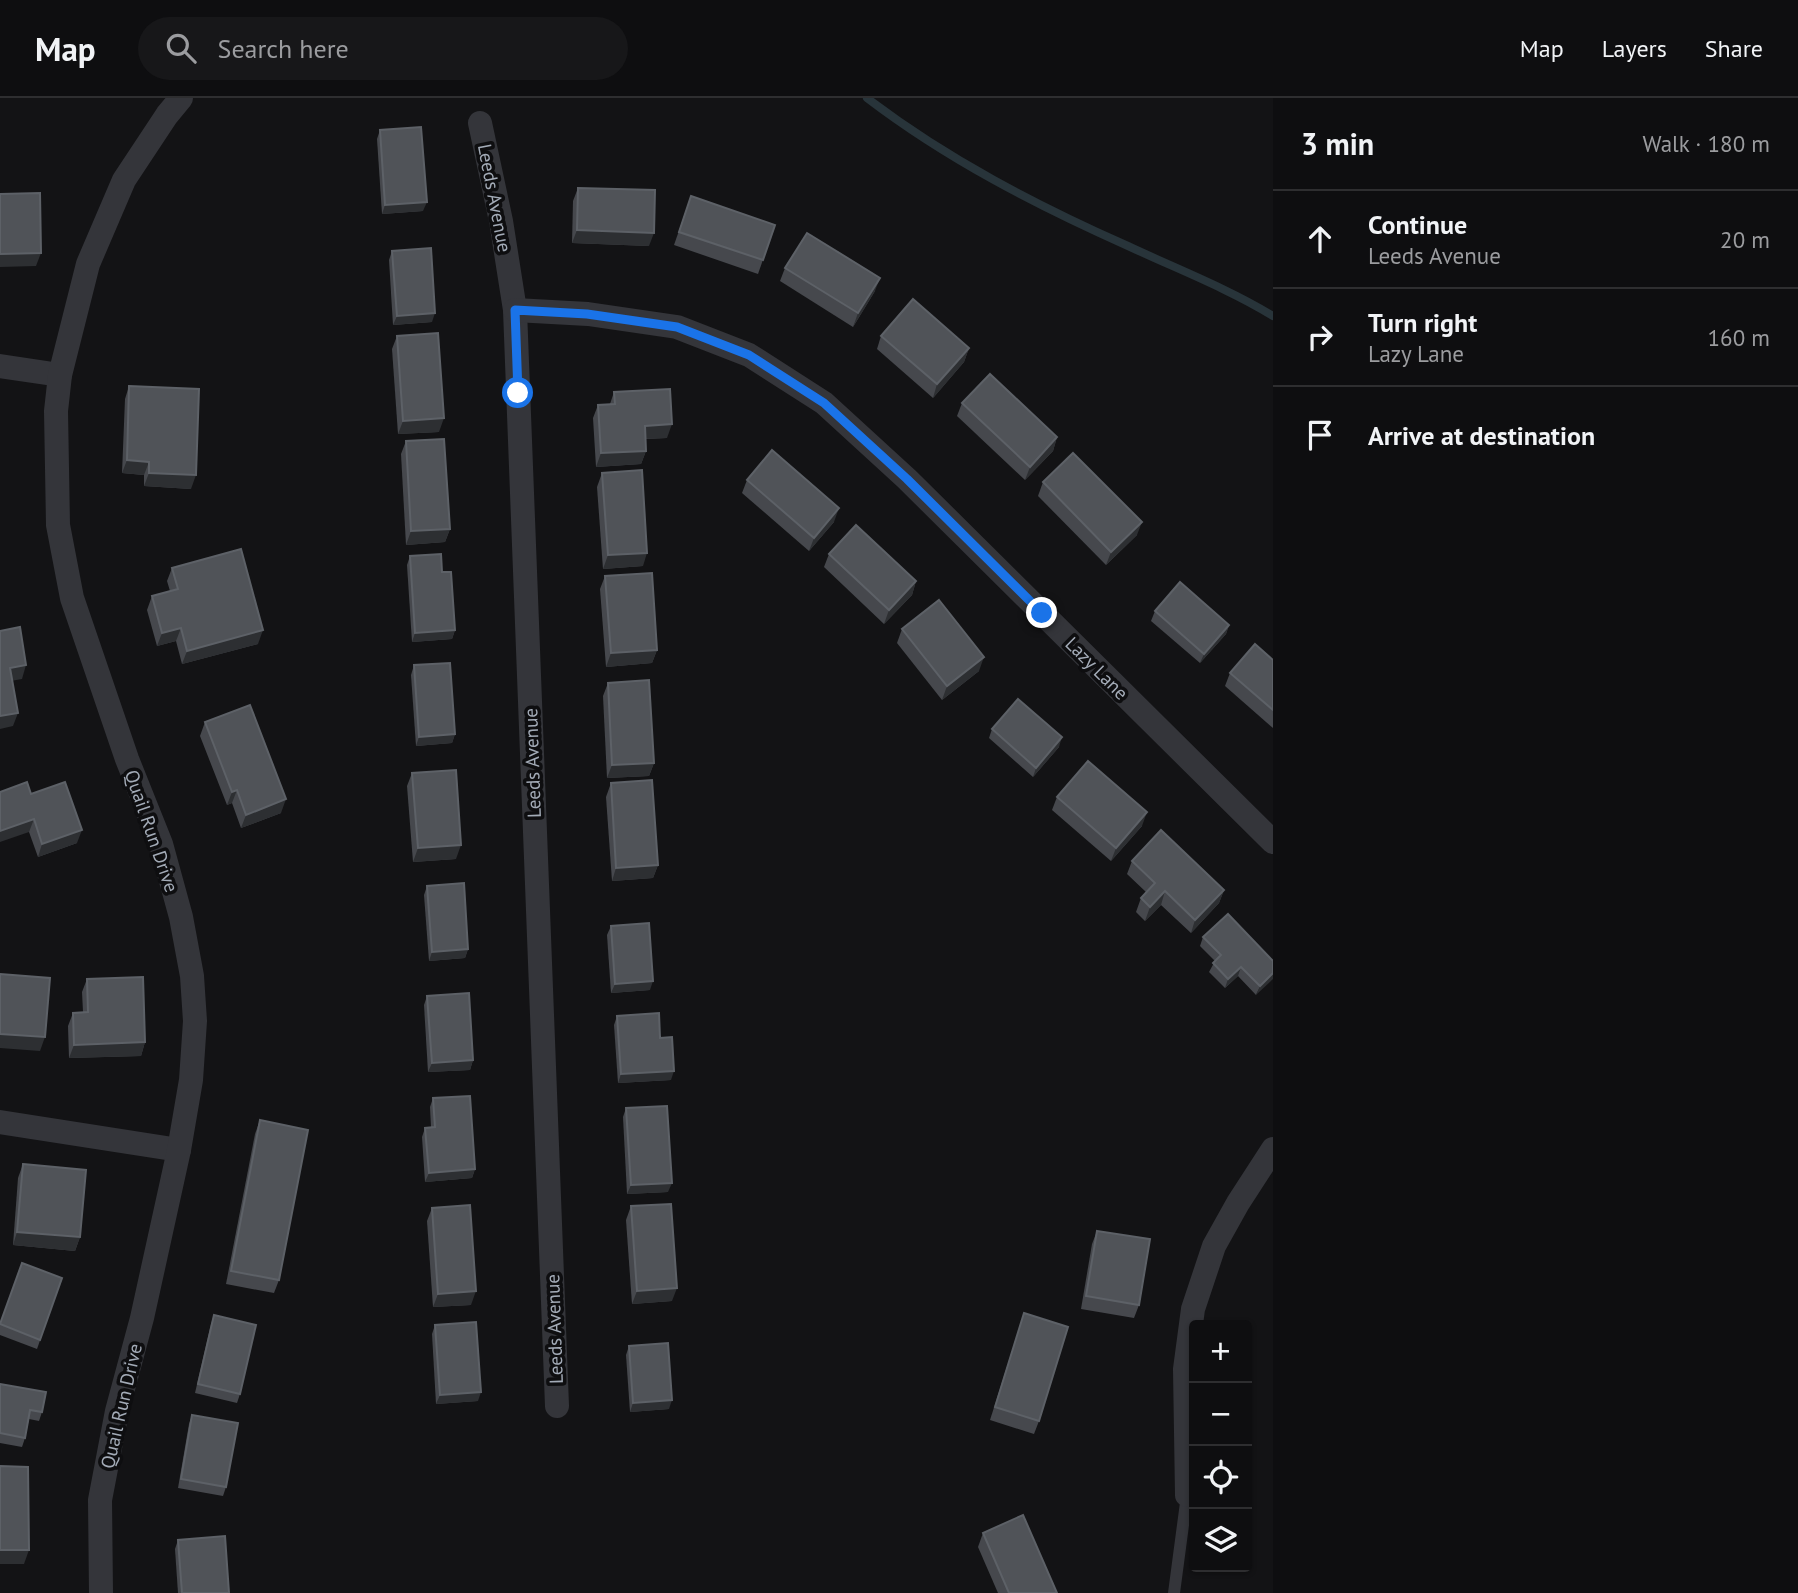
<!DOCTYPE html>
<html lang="en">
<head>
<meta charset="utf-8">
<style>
  body { margin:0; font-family:"PT Sans",sans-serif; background:#171719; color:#f1f3f6 }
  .controls { position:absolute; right:21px; bottom:21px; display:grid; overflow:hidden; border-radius:7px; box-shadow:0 2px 5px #0004 }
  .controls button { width:63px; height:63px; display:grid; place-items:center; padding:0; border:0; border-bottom:2px solid #2e2e30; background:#0e0e10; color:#f1f3f6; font:35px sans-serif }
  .stop { position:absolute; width:21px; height:21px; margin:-16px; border:5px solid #1a73e8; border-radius:50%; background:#fff }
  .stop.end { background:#1a73e8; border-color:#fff; box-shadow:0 2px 7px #0008 }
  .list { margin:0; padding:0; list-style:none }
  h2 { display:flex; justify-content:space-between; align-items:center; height:91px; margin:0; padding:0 28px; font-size:30px }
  h2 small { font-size:23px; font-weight:400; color:#9b9c9f }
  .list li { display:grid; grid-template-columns:46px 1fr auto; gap:21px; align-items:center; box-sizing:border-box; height:98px; padding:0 28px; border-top:2px solid #2e2e30 }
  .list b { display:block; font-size:26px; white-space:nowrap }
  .list p { margin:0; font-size:23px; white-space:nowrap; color:#9b9c9f }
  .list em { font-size:23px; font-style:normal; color:#9b9c9f }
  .icon { flex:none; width:38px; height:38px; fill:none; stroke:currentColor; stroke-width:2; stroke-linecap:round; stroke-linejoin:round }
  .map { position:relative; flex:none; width:1273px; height:1495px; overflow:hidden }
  header { display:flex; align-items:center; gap:42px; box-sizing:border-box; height:98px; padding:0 35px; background:#0e0e10; border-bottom:2px solid #2e2e30 }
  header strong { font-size:33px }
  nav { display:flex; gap:38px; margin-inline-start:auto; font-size:24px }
  .search { width:490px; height:63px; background:#171719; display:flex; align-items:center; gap:18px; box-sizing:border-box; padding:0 24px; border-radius:38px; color:#9b9c9f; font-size:26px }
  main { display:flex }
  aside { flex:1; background:#0e0e10 }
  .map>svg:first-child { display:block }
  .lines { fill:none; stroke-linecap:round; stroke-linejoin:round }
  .stream { stroke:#28343a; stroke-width:8 }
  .service { stroke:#34353a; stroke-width:12 }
  .minor { stroke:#34353a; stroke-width:24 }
  .wall { fill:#46484d }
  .shaded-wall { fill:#2d2f32 }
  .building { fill:#505358; stroke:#5d6167; stroke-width:2 }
  .route { stroke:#1a73e8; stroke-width:9 }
  .labels { text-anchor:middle; stroke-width:7; stroke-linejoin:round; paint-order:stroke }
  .street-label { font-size:19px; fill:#a3abb7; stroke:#0e0e10 }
</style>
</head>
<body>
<header>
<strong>Map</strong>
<div class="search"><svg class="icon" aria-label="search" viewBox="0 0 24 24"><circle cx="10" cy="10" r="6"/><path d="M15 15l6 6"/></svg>Search here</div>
<nav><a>Map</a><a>Layers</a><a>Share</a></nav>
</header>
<main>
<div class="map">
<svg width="1273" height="1495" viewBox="0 0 1273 1495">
  <rect width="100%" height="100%" fill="#131315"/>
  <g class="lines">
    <path class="stream" d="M867 0C947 61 1036 107 1128 148 1177 171 1227 190 1273 218"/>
    <path class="service" d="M1174 1495 1187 1397"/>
    <g class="minor">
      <path d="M480 25 501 123 515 212 557 1308"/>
      <path d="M515 212 588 216 677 229 749 257 824 305 907 381 1273 744"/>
      <path d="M0 268 60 277"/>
      <path d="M0 1024 179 1052"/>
      <path d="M1187 1397 1185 1271 1193 1211 1214 1148 1238 1105 1273 1051"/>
      <path d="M101 1495 100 1402 117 1313 142 1220 179 1052 191 982 195 923 192 878 181 819 161 746 127 661 72 500 58 427 56 313 60 277 88 166 124 82 167 17 181 0"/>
    </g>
  </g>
  <g class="wall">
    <path d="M380 32 423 113 382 116 377 41Z"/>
    <path d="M578 90 649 148 572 145 573 103Z"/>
    <path d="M691 98 775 127 758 176 674 147Z"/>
    <path d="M392 153 432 224 393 227 389 162Z"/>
    <path d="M785 170 875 193 853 229 780 183Z"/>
    <path d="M397 238 439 334 398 336 392 251Z"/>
    <path d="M881 238 969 250 964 264 933 300 877 251Z"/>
    <path d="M129 288 191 391 144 388V377L122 375 125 301Z"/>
    <path d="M614 294 667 340 645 341 646 353 641 366 596 369 593 320 598 307 610 306Z"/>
    <path d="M962 305 1057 339 1053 353 1025 382 957 318Z"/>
    <path d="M406 343 450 431 445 444 406 447 401 356Z"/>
    <path d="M602 375 643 468 603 471 597 389Z"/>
    <path d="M747 382 834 424 809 453 742 395Z"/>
    <path d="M1043 384 1137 437 1106 467 1038 398Z"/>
    <path d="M829 456 916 483 912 497 884 526 824 469Z"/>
    <path d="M410 458 442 474 455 532 452 541 412 544 407 467Z"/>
    <path d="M172 470 258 546 182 566 176 543 157 548 147 512 152 498 170 493 167 483Z"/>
    <path d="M605 478 657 552 652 565 606 569 600 491Z"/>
    <path d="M1155 513 1229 527 1226 536 1200 565 1151 523Z"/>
    <path d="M902 531 979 573 942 602 897 545Z"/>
    <path d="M1273 562V630L1225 588 1230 575Z"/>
    <path d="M414 567 455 636 452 645 416 648 411 577Z"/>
    <path d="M608 585 654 665 649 678 607 680 603 598Z"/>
    <path d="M205 624 281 715 241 730 232 705 227 707 200 638Z"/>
    <path d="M992 631 1059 649 1033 679 989 640Z"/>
    <path d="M412 675 456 761 413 764 407 688Z"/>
    <path d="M611 685 658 767 653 780 612 783 606 699Z"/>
    <path d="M31 696 77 745 38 759 29 734Z"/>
    <path d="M1057 699 1142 728 1111 763 1052 712Z"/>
    <path d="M1132 763 1224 792 1219 805 1191 835 1161 807 1145 823 1136 814 1141 800 1146 794 1127 776Z"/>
    <path d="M427 788 468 851 465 860 429 863 424 797Z"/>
    <path d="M611 828 650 892 611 895 607 837Z"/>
    <path d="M1203 839 1273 863 1256 897 1238 878 1225 890 1209 874 1215 863 1200 848Z"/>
    <path d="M87 881 145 944 141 958 69 960 68 928 73 915 83 914 82 894Z"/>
    <path d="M427 898 473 962 470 972 428 974 424 907Z"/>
    <path d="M617 918 660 940 671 982 618 985 614 927Z"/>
    <path d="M433 1000 475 1071 472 1080 425 1084 422 1039 425 1030 431 1029 430 1009Z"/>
    <path d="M626 1010 668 1094 627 1096 623 1019Z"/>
    <path d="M260 1022 279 1182 274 1195 226 1186 255 1036Z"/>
    <path d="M23 1066 80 1139 75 1153 13 1147 18 1080Z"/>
    <path d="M631 1108 672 1203 632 1206 626 1122Z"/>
    <path d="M432 1110 471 1207 433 1209 427 1123Z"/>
    <path d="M1097 1133 1139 1207 1134 1220 1081 1211 1092 1146Z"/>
    <path d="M62 1180 37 1251 0 1237V1226Z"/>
    <path d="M1024 1215 1039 1323 1034 1336 990 1322Z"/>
    <path d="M214 1217 240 1296 237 1305 195 1295 211 1226Z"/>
    <path d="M435 1227 478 1303 436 1306 432 1236Z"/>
    <path d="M629 1248 669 1311 630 1314 626 1257Z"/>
    <path d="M0 1286 42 1314 39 1323 29 1321 25 1340 22 1349 0 1345Z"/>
    <path d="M192 1317 226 1389 223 1398 178 1390 189 1326Z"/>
    <path d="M983 1435 1057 1495H998L978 1449Z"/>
    <path d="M178 1442 229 1495H178L175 1451Z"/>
  </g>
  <g class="shaded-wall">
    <path d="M427 104 423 113 382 116 385 107Z"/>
    <path d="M577 132 654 135 649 148 572 145Z"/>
    <path d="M41 155 36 168 0 169V156Z"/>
    <path d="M880 180 875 193 853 229 858 215Z"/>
    <path d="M435 215 432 224 393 227 397 218Z"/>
    <path d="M969 250 964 264 933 300 937 286Z"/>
    <path d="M444 320 439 334 398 336 403 323Z"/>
    <path d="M672 326 667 340 640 341 645 328Z"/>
    <path d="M1057 339 1053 353 1025 382 1030 369Z"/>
    <path d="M646 353 641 366 596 369 601 355Z"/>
    <path d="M127 362 149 364 144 377 122 375Z"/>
    <path d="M149 375 196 377 191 391 144 388Z"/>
    <path d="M839 410 834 424 809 453 814 440Z"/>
    <path d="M1142 424 1137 437 1106 467 1111 454Z"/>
    <path d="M450 431 445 444 406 447 411 433Z"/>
    <path d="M647 455 643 468 603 471 608 457Z"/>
    <path d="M916 483 912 497 884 526 889 512Z"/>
    <path d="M1229 527 1226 536 1200 565 1204 556Z"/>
    <path d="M181 530 176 543 157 548 162 535Z"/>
    <path d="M263 532 258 546 182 566 187 553Z"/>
    <path d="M455 532 452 541 412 544 415 535Z"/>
    <path d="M657 552 652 565 606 569 611 555Z"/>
    <path d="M984 559 979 573 942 602 947 588Z"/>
    <path d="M26 567 22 581 5 584 10 570Z"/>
    <path d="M18 615 13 628 0 631V618Z"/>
    <path d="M455 636 452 645 416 648 419 639Z"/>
    <path d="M1062 639 1059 649 1033 679 1036 670Z"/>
    <path d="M654 665 649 678 607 680 612 667Z"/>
    <path d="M237 692 232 705 227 707 232 694Z"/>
    <path d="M286 701 281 715 241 730 246 717Z"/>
    <path d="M1147 714 1142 728 1111 763 1116 750Z"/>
    <path d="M34 721 29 734 0 744V733Z"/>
    <path d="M82 732 77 745 38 759 42 746Z"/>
    <path d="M461 747 456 761 413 764 418 750Z"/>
    <path d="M658 767 653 780 612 783 616 770Z"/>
    <path d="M1224 792 1219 805 1191 835 1195 822Z"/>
    <path d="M1165 793 1161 807 1145 823 1150 809Z"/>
    <path d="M468 851 465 860 429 863 432 854Z"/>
    <path d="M1241 869 1238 878 1225 890 1228 881Z"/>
    <path d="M1273 875V881L1256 897 1260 888Z"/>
    <path d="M653 883 650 892 611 895 615 886Z"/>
    <path d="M0 936 45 939 40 953 0 950Z"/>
    <path d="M145 944 141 958 69 960 74 947Z"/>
    <path d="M473 962 470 972 428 974 432 965Z"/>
    <path d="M674 973 671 982 618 985 621 976Z"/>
    <path d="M475 1071 472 1080 425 1084 429 1075Z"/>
    <path d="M672 1085 668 1094 627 1096 631 1087Z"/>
    <path d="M17 1134 80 1139 75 1153 13 1147Z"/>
    <path d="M677 1190 672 1203 632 1206 637 1193Z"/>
    <path d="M476 1193 471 1207 433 1209 438 1196Z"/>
    <path d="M481 1294 478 1303 436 1306 440 1297Z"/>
    <path d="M672 1302 669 1311 630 1314 633 1305Z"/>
    <path d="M0 1452H29L24 1466H0Z"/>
  </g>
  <g class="building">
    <path d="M421 29 427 104 385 107 380 32Z"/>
    <path d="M578 90 655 92 654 135 577 132Z"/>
    <path d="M40 95 41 155 0 156V96Z"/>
    <path d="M691 98 775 127 763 162 679 134Z"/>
    <path d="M807 135 880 180 858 215 785 170Z"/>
    <path d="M431 150 435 215 397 218 392 153Z"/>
    <path d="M913 201 969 250 937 286 881 238Z"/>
    <path d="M438 235 444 320 403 323 397 238Z"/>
    <path d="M990 276 1057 339 1030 369 962 305Z"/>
    <path d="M129 288 199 291 196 377 149 375V364L127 362Z"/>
    <path d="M670 291 672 326 645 328 646 353 601 355 598 307 615 306 614 294Z"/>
    <path d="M444 341 450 431 411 433 406 343Z"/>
    <path d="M772 352 839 410 814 440 747 382Z"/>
    <path d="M1073 355 1142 424 1111 454 1043 384Z"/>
    <path d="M642 372 647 455 608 457 602 375Z"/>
    <path d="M856 427 916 483 889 512 829 456Z"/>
    <path d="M241 451 263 532 187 553 181 530 162 535 152 498 178 491 172 470Z"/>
    <path d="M441 456 442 474H451L455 532 415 535 410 458Z"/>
    <path d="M652 475 657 552 611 555 605 478Z"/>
    <path d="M1180 484 1229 527 1204 556 1155 513Z"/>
    <path d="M939 502 984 559 947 588 902 531Z"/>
    <path d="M20 529 26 567 10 570 18 615 0 618V533Z"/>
    <path d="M1255 546 1273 562V612L1230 575Z"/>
    <path d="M450 565 455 636 419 639 414 567Z"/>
    <path d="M649 582 654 665 612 667 608 585Z"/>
    <path d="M1018 601 1062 639 1036 670 992 631Z"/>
    <path d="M250 607 286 701 246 717 237 692 232 694 205 624Z"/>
    <path d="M1088 663 1147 714 1116 750 1057 699Z"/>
    <path d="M456 672 461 747 418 750 412 675Z"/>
    <path d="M652 682 658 767 616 770 611 685Z"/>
    <path d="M27 684 31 696 65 684 82 732 42 746 34 721 0 733V694Z"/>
    <path d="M1161 732 1224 792 1195 822 1165 793 1150 809 1141 800 1155 785 1132 763Z"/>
    <path d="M464 785 468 851 432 854 427 788Z"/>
    <path d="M1228 816 1273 863V875L1260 888 1241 869 1228 881 1213 865 1221 857 1203 839Z"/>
    <path d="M649 825 653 883 615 886 611 828Z"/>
    <path d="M0 876 50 880 45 939 0 936Z"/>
    <path d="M143 879 145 944 74 947 73 915 88 914 87 881Z"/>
    <path d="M469 895 473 962 432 965 427 898Z"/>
    <path d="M659 915 660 940 672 939 674 973 621 976 617 918Z"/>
    <path d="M470 998 475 1071 429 1075 425 1030 435 1029 433 1000Z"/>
    <path d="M667 1008 672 1085 631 1087 626 1010Z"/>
    <path d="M260 1022 308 1032 279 1182 231 1173Z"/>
    <path d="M23 1066 86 1072 80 1139 17 1134Z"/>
    <path d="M671 1106 677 1190 637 1193 631 1108Z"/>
    <path d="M470 1107 476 1193 438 1196 432 1110Z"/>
    <path d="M1097 1133 1150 1141 1139 1207 1086 1198Z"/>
    <path d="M22 1165 62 1180 40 1242 0 1226Z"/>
    <path d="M1024 1215 1068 1229 1039 1323 995 1309Z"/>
    <path d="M214 1217 256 1227 240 1296 198 1286Z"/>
    <path d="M476 1224 481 1294 440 1297 435 1227Z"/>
    <path d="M668 1245 672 1302 633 1305 629 1248Z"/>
    <path d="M0 1286 46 1294 42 1314 30 1312 25 1340 0 1335Z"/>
    <path d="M192 1317 238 1325 226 1389 181 1381Z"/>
    <path d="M0 1368 28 1369 29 1452H0Z"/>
    <path d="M1023 1417 1057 1495H1009L983 1435Z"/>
    <path d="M225 1438 229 1495H182L178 1442Z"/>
  </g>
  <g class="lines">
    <path class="route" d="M518 295 515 212 587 216 677 229 749 257 824 305 907 381 1042 515"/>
  </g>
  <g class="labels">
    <g class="street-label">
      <text transform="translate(495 100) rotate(79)" y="7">Leeds Avenue</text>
      <text transform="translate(1097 570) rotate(45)" y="7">Lazy Lane</text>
      <text transform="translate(532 665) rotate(-92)" y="7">Leeds Avenue</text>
      <text transform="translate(152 733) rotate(71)" y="7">Quail Run Drive</text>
      <text transform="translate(554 1231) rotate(-92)" y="7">Leeds Avenue</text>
      <text transform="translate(121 1308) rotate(-77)" y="7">Quail Run Drive</text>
    </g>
  </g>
</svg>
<div class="controls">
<button>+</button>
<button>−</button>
<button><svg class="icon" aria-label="locate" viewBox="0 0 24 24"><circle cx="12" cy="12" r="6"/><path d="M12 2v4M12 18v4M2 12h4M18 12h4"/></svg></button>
<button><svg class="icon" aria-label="layers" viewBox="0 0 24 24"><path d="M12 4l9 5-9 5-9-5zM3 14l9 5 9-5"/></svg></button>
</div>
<div class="stop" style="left:518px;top:295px"></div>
<div class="stop end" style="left:1042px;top:515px"></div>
</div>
<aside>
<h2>3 min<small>Walk · 180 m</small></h2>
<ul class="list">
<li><svg class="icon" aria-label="ahead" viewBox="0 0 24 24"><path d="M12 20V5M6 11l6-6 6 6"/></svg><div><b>Continue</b><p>Leeds Avenue</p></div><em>20 m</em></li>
<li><svg class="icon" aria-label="right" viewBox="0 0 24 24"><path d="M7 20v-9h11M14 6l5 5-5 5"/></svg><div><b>Turn right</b><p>Lazy Lane</p></div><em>160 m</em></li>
<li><svg class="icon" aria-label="arrive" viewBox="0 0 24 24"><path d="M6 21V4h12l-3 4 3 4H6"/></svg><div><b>Arrive at destination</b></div></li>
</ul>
</aside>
</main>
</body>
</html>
